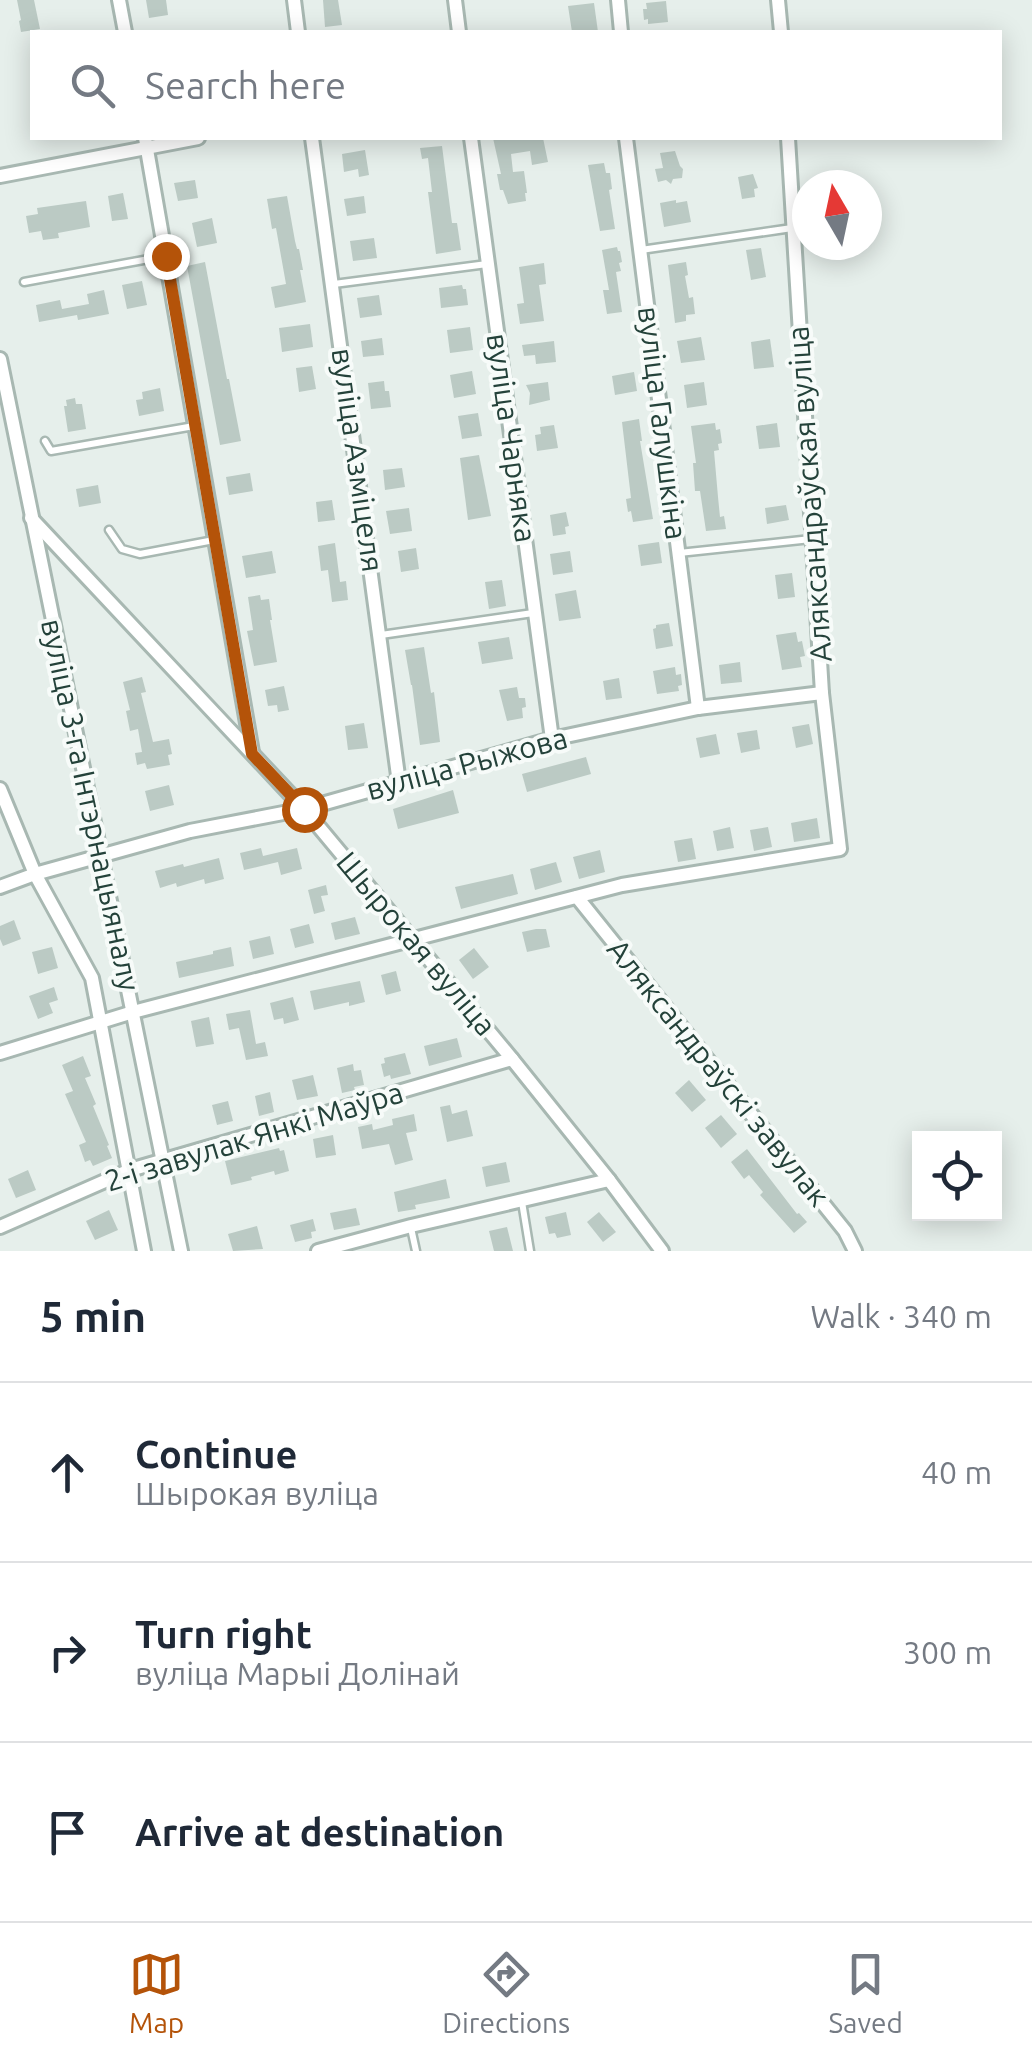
<!DOCTYPE html>
<html lang="en">
<head>
<meta charset="utf-8">
<style>
  body { margin:0; font-family:Ubuntu,sans-serif; background:#f2f2f3; color:#1f2937 }
  .controls { position:absolute; right:30px; bottom:30px; display:grid; overflow:hidden; border-radius:0px; box-shadow:0 5px 25px #0003 }
  .controls button { width:90px; height:90px; display:grid; place-items:center; padding:0; border:0; border-bottom:2px solid #e0e1e3; background:#fff; color:#1f2937; font:50px sans-serif }
  .compass { position:absolute; left:792px; top:170px; width:90px; height:90px; border-radius:50%; background:#fff; box-shadow:0 5px 25px #0003; rotate:351deg }
  .stop { position:absolute; width:30px; height:30px; margin:-22px; border:8px solid #b45309; border-radius:50%; background:#fff }
  .stop.end { background:#b45309; border-color:#fff; box-shadow:0 2px 10px #0008 }
  .list { margin:0; padding:0; list-style:none }
  h2 { display:flex; justify-content:space-between; align-items:center; height:130px; margin:0; padding:0 40px; font-size:42px }
  h2 small { font-size:32px; font-weight:400; color:#747a83 }
  .list li { display:grid; grid-template-columns:65px 1fr auto; gap:30px; align-items:center; box-sizing:border-box; height:180px; padding:0 40px; border-top:2px solid #e0e1e3 }
  .list b { display:block; font-size:38px; white-space:nowrap }
  .list p { margin:0; font-size:32px; white-space:nowrap; color:#747a83 }
  .list em { font-size:32px; font-style:normal; color:#747a83 }
  .icon { flex:none; width:55px; height:55px; fill:none; stroke:currentColor; stroke-width:2; stroke-linecap:round; stroke-linejoin:round }
  .map { position:relative; flex:none; width:1032px; height:1251px; overflow:hidden }
  .search { position:absolute; background:#fff; box-shadow:0 5px 25px #0003; left:30px; right:30px; top:30px; height:110px; display:flex; align-items:center; gap:25px; box-sizing:border-box; padding:0 35px; border-radius:0px; color:#747a83; font-size:38px }
  .sheet { height:670px; background:#fff }
  nav { display:flex; justify-content:space-around; align-items:center; box-sizing:border-box; height:140px; border-top:2px solid #e0e1e3; background:#fff; font-size:28px; color:#747a83 }
  nav a { display:grid; justify-items:center; gap:5px }
  nav .on { color:#b45309 }
  .map>svg:first-child { display:block }
  .building { fill:#bbcac4 }
  .lines { fill:none; stroke-linecap:round; stroke-linejoin:round }
  .service-casing { stroke:#a8b8b2; stroke-width:11 }
  .minor-casing { stroke:#a8b8b2; stroke-width:18 }
  .service { stroke:#fff; stroke-width:6 }
  .minor { stroke:#fff; stroke-width:12 }
  .route { stroke:#b45309; stroke-width:12 }
  .labels { text-anchor:middle; stroke-width:8; stroke-linejoin:round; paint-order:stroke }
  .street-label { font-size:30px; fill:#24423a; stroke:#f7fbf9 }
</style>
</head>
<body>
<div class="map">
<svg width="1032" height="1251" viewBox="0 0 1032 1251">
  <rect width="100%" height="100%" fill="#e6efeb"/>
  <g class="building">
    <path d="M17 0H34L40 29 21 32 19 21 21 20Z"/>
    <path d="M146 0H166L168 15 149 18Z"/>
    <path d="M323 0H338L342 25 325 27Z"/>
    <path d="M666 1 668 22 648 24V19L644 20 643 9H647L646 3Z"/>
    <path d="M594 3 598 32H572L568 6Z"/>
    <path d="M493 138H543L548 162 532 165 530 151 511 154 513 172 524 171 527 193H525L526 201 508 204 503 190H500L497 174H501Z"/>
    <path d="M442 146 452 223H457L461 250 436 254 428 192H432L428 158 422 159 420 148Z"/>
    <path d="M365 150 369 175 359 177 358 169 344 172 342 154Z"/>
    <path d="M675 151 680 166 683 169 682 178 673 179 671 184 666 180 658 182 655 169 663 168 660 153Z"/>
    <path d="M604 163 606 173H610L612 189 609 190 615 229 600 231 588 165Z"/>
    <path d="M753 174 758 188 754 189 755 197 742 199 738 177Z"/>
    <path d="M195 180 198 198 178 201 174 183Z"/>
    <path d="M123 193 128 219 112 221 108 196Z"/>
    <path d="M287 196 295 241 297 249H299L303 270H300L306 302 275 308 271 287 286 284 276 228 272 229 267 199Z"/>
    <path d="M364 196 366 213 347 216 344 199Z"/>
    <path d="M676 200V203L687 201 691 222 664 227 660 203Z"/>
    <path d="M86 201 90 227 58 233 59 238 43 240 41 231 29 233 26 216 38 214 37 208Z"/>
    <path d="M212 218 217 243 197 247 192 223Z"/>
    <path d="M374 238 377 258 353 261 350 241Z"/>
    <path d="M617 247 618 251H620L622 262 619 263 621 271 616 272 622 312 607 314 603 290H609L602 250Z"/>
    <path d="M761 248 766 277 751 280 746 250Z"/>
    <path d="M205 262 227 379H229L241 441 220 445 187 266Z"/>
    <path d="M686 262 688 275 685 276 689 298 693 297 695 314 686 315V321L675 323 668 265Z"/>
    <path d="M544 263 546 284 539 285 544 321 520 324 517 304 524 303 519 267Z"/>
    <path d="M142 281 147 305 127 309 122 285Z"/>
    <path d="M462 285 463 289H466L468 305 441 308 439 288Z"/>
    <path d="M104 290 109 314 78 320 77 315 39 322 36 305 60 300 62 309 89 304 87 294Z"/>
    <path d="M379 295 382 315 360 318 357 298Z"/>
    <path d="M310 324 313 347 282 352 279 328Z"/>
    <path d="M470 327 473 350 450 353 447 330Z"/>
    <path d="M701 337 705 360 681 363 677 341Z"/>
    <path d="M382 338 384 355 363 357 361 341Z"/>
    <path d="M770 339 774 367 754 369 751 342Z"/>
    <path d="M554 341 556 362 536 364 535 355 524 356 522 345Z"/>
    <path d="M312 366 316 389 299 392 296 368Z"/>
    <path d="M472 371 476 394 454 398 450 375Z"/>
    <path d="M634 372 637 391 615 395 612 376Z"/>
    <path d="M384 381 385 391H389L391 407 371 409 368 383Z"/>
    <path d="M548 382 550 400 529 405 530 393 526 385Z"/>
    <path d="M704 382 707 405 687 408 684 385Z"/>
    <path d="M160 388 164 411 139 416 136 400 143 399 142 392Z"/>
    <path d="M75 398 76 404H82L86 429 68 432 64 406H67L66 400Z"/>
    <path d="M478 413 482 436 462 439 458 416Z"/>
    <path d="M639 419 642 441H640L653 519 633 522 631 511 628 512 626 499 631 498 622 422Z"/>
    <path d="M715 423 716 430 720 429 722 443 718 444 719 450 714 451 718 497 720 517 724 516 726 529 706 531 700 491H695L693 463H696L691 426Z"/>
    <path d="M777 423 780 447 759 449 756 426Z"/>
    <path d="M554 425 558 448 537 451 535 435 541 434 540 427Z"/>
    <path d="M479 455 491 516 468 520 460 458Z"/>
    <path d="M402 468 405 487 385 490 383 470Z"/>
    <path d="M250 473 253 491 229 495 226 477Z"/>
    <path d="M98 485 101 503 79 507 76 489Z"/>
    <path d="M332 500 335 520 318 522 316 502Z"/>
    <path d="M786 505 789 520 767 524 765 508Z"/>
    <path d="M409 508 412 531 390 534 386 511Z"/>
    <path d="M566 512 569 526 565 527 566 534 553 536 550 515Z"/>
    <path d="M659 542 662 563 641 566 638 545Z"/>
    <path d="M335 543 340 582 346 581 348 600 332 602 328 570 321 571 318 546Z"/>
    <path d="M416 548 419 569 401 572 398 551Z"/>
    <path d="M272 551 276 573 246 578 242 556Z"/>
    <path d="M570 551 573 572 553 575 550 554Z"/>
    <path d="M792 573 795 597 778 599 775 575Z"/>
    <path d="M502 580 506 606 489 609 485 582Z"/>
    <path d="M576 590 581 618 559 621 555 594Z"/>
    <path d="M260 595 261 600 269 599 272 620H270L277 662 254 666 247 631 253 630 248 597Z"/>
    <path d="M669 623 673 646 656 649 653 629 656 628V625Z"/>
    <path d="M796 632 798 642 802 641 805 656 800 657 802 667 782 670 776 635Z"/>
    <path d="M509 637 513 659 482 664 478 642Z"/>
    <path d="M424 647 431 693 434 692 440 742 420 745 412 685H411L405 650Z"/>
    <path d="M740 662 742 682 721 684 719 665Z"/>
    <path d="M675 667 676 675 681 674 682 685 678 686 679 691 657 694 653 671Z"/>
    <path d="M142 677 146 692 141 693 153 742 169 739 172 754 168 755 170 765 147 769 145 763 137 765 135 753 142 752 138 729 130 731 126 711 130 710 123 682Z"/>
    <path d="M619 678 622 698 606 700 603 681Z"/>
    <path d="M284 686 289 710 278 712 277 705 268 706 265 690Z"/>
    <path d="M517 687 519 698H525L526 707 522 708 523 718 507 721 499 690Z"/>
    <path d="M364 723 368 748 348 750 345 726Z"/>
    <path d="M809 724 813 744 796 748 792 727Z"/>
    <path d="M757 730 760 749 741 753 737 733Z"/>
    <path d="M716 734 720 754 700 758 696 738Z"/>
    <path d="M586 757 591 774 527 792 522 774Z"/>
    <path d="M169 785 174 805 150 811 145 791Z"/>
    <path d="M453 790 459 813 398 829 393 809Z"/>
    <path d="M817 818 820 838 794 842 791 823Z"/>
    <path d="M730 827 734 848 717 851 713 831Z"/>
    <path d="M768 827 772 847 754 851 750 830Z"/>
    <path d="M692 838 696 859 678 862 674 841Z"/>
    <path d="M261 848 263 856 297 848 302 869 281 875 278 862 244 870 240 853Z"/>
    <path d="M600 850 605 872 579 879 573 857Z"/>
    <path d="M219 858 224 879 205 884 204 879 177 887 176 883 160 888 155 871 183 864 184 867Z"/>
    <path d="M556 862 562 882 535 890 530 869Z"/>
    <path d="M513 874 518 894 461 909 455 887Z"/>
    <path d="M326 885 328 895 321 896 325 911 314 914 308 890Z"/>
    <path d="M355 917 360 934 335 940 331 923Z"/>
    <path d="M14 920 21 939 3 946 0 939V926Z"/>
    <path d="M309 924 314 943 295 948 290 929Z"/>
    <path d="M536 929H546L550 947 527 952 522 932Z"/>
    <path d="M270 936 274 954 253 959 249 941Z"/>
    <path d="M52 947 58 968 38 974 32 952Z"/>
    <path d="M231 947 234 966 179 978 176 962 213 954V951Z"/>
    <path d="M474 948 489 967 473 979 459 960Z"/>
    <path d="M396 971 401 991 386 995 381 975Z"/>
    <path d="M360 981 365 1002 349 1006V1002L314 1010 310 991Z"/>
    <path d="M54 987 58 1000 49 1003 53 1013 38 1019 29 996Z"/>
    <path d="M293 997 299 1020 284 1024 283 1018 274 1020 270 1003Z"/>
    <path d="M250 1010 256 1044 265 1042 268 1056 246 1060 239 1028 229 1030 226 1014Z"/>
    <path d="M209 1017 214 1044 196 1047 191 1021Z"/>
    <path d="M457 1038 462 1057 429 1066 424 1046Z"/>
    <path d="M405 1053 411 1074 391 1079 390 1075 384 1077 381 1064 385 1063 384 1058Z"/>
    <path d="M83 1056 91 1076 85 1078 96 1104 93 1106 109 1145 107 1146 112 1158 93 1166 90 1160 85 1162 79 1145 86 1142 65 1094 73 1091 62 1065Z"/>
    <path d="M353 1064 354 1071 361 1070 364 1085 354 1087 355 1090 342 1093 337 1068Z"/>
    <path d="M313 1075 318 1096 297 1100 292 1080Z"/>
    <path d="M689 1080 706 1100 692 1112 675 1093Z"/>
    <path d="M270 1092 274 1112 259 1116 255 1096Z"/>
    <path d="M228 1101 233 1121 217 1125 212 1105Z"/>
    <path d="M450 1105 452 1114 467 1110 473 1136 447 1142 440 1107Z"/>
    <path d="M414 1114 417 1131 406 1133 413 1160 395 1165 389 1144 362 1149 358 1127 372 1124 373 1130 393 1125 392 1119Z"/>
    <path d="M721 1115 737 1134 721 1148 705 1128Z"/>
    <path d="M333 1135 336 1155 316 1158 313 1139Z"/>
    <path d="M279 1148 280 1151 284 1150 289 1171 275 1175 274 1171 251 1177 252 1180 231 1185 225 1161Z"/>
    <path d="M747 1149 797 1214 799 1213 807 1222 794 1233 760 1195 763 1192 749 1175 744 1179 731 1162Z"/>
    <path d="M506 1162 510 1182 486 1187 482 1167Z"/>
    <path d="M28 1170 36 1190 16 1198 8 1179Z"/>
    <path d="M446 1179 450 1198 415 1205 416 1209 398 1212 394 1192Z"/>
    <path d="M356 1208 360 1225 334 1230 330 1213Z"/>
    <path d="M109 1210 118 1230 95 1240 86 1221Z"/>
    <path d="M566 1212 571 1235 557 1238 555 1233 549 1234 545 1217Z"/>
    <path d="M599 1212 616 1232 603 1242 587 1222Z"/>
    <path d="M313 1219 316 1231 311 1232 312 1238 295 1242 290 1225Z"/>
    <path d="M257 1226 263 1249 233 1251 228 1234Z"/>
    <path d="M507 1227 513 1251H494L489 1231Z"/>
  </g>
  <g class="lines">
    <defs>
      <g id="service">
        <path d="M641 250 792 228"/>
        <path d="M24 282 165 256"/>
        <path d="M334 284 487 264"/>
        <path d="M45 441 51 451 194 426"/>
        <path d="M109 530 122 549 140 554 214 540"/>
        <path d="M679 553 811 539"/>
        <path d="M381 635 533 613"/>
        <path d="M522 1202 530 1251"/>
        <path d="M411 1228 416 1251"/>
      </g>
      <g id="minor">
        <path d="M119 0 125 32"/>
        <path d="M294 0 298 32"/>
        <path d="M455 0 459 32"/>
        <path d="M618 0 621 32"/>
        <path d="M778 0 781 32"/>
        <path d="M145 138 252 752"/>
        <path d="M312 138 399 783"/>
        <path d="M471 138 552 739"/>
        <path d="M626 138 698 708"/>
        <path d="M0 176 198 138"/>
        <path d="M0 359 181 1251"/>
        <path d="M31 518 304 809 512 1059 609 1180 662 1251"/>
        <path d="M0 789 35 874 92 978 144 1251"/>
        <path d="M0 887 35 874 190 831 304 809 552 739 698 708 822 693"/>
        <path d="M577 897 845 1231 855 1251"/>
        <path d="M0 1053 133 1012 622 885 840 849 822 693 788 138"/>
        <path d="M0 1227 130 1170 512 1059"/>
        <path d="M318 1251 411 1226 609 1180"/>
      </g>
    </defs>
    <use href="#service" class="service-casing"/>
    <use href="#minor" class="minor-casing"/>
    <use href="#service" class="service"/>
    <use href="#minor" class="minor"/>
  </g>
  <g class="lines">
    <path class="route" d="M166 256 252 754 304 809"/>
  </g>
  <g class="labels">
    <g class="street-label">
      <text transform="translate(662 423) rotate(83)" y="10">вуліца Галушкіна</text>
      <text transform="translate(511 438) rotate(82)" y="10">вуліца Чарняка</text>
      <text transform="translate(357 460) rotate(82)" y="10">вуліца Азміцеля</text>
      <text transform="translate(810 494) rotate(-94)" y="10">Аляксандраўская вуліца</text>
      <text transform="translate(467 764) rotate(-15)" y="10">вуліца Рыжова</text>
      <text transform="translate(90 805) rotate(78)" y="10">вуліца 3-га Інтэрнацыяналу</text>
      <text transform="translate(416 944) rotate(50)" y="10">Шырокая вуліца</text>
      <text transform="translate(718 1073) rotate(51)" y="10">Аляксандраўскі завулак</text>
      <text transform="translate(254 1137) rotate(-17)" y="10">2-і завулак Янкі Маўра</text>
    </g>
  </g>
</svg>
<div class="controls">
<button><svg class="icon" aria-label="locate" viewBox="0 0 24 24"><circle cx="12" cy="12" r="6"/><path d="M12 2v4M12 18v4M2 12h4M18 12h4"/></svg></button>
</div>
<svg class="compass" viewBox="-18 -18 36 36"><path d="M0-13l5 13h-10z" fill="#e53935"/><path d="M0 13l5-13h-10z" fill="#747a83"/></svg>
<div class="stop" style="left:304px;top:809px"></div>
<div class="stop end" style="left:166px;top:256px"></div>
<div class="search"><svg class="icon" aria-label="search" viewBox="0 0 24 24"><circle cx="10" cy="10" r="6"/><path d="M15 15l6 6"/></svg>Search here</div>
</div>
<section class="sheet">
<h2>5 min<small>Walk · 340 m</small></h2>
<ul class="list">
<li><svg class="icon" aria-label="ahead" viewBox="0 0 24 24"><path d="M12 20V5M6 11l6-6 6 6"/></svg><div><b>Continue</b><p>Шырокая вуліца</p></div><em>40 m</em></li>
<li><svg class="icon" aria-label="right" viewBox="0 0 24 24"><path d="M7 20v-9h11M14 6l5 5-5 5"/></svg><div><b>Turn right</b><p>вуліца Марыі Долінай</p></div><em>300 m</em></li>
<li><svg class="icon" aria-label="arrive" viewBox="0 0 24 24"><path d="M6 21V4h12l-3 4 3 4H6"/></svg><div><b>Arrive at destination</b></div></li>
</ul>
</section>
<nav>
<a class="on"><svg class="icon" aria-label="map" viewBox="0 0 24 24"><path d="M3 6l6-2 6 2 6-2v14l-6 2-6-2-6 2zM9 4v14M15 6v14"/></svg>Map</a>
<a><svg class="icon" aria-label="directions" viewBox="0 0 24 24"><path d="M12 3l9 9-9 9-9-9zM9 14v-3h6M13 9l2 2-2 2"/></svg>Directions</a>
<a><svg class="icon" aria-label="saved" viewBox="0 0 24 24"><path d="M7 4h10v16l-5-4-5 4z"/></svg>Saved</a>
</nav>
</body>
</html>
